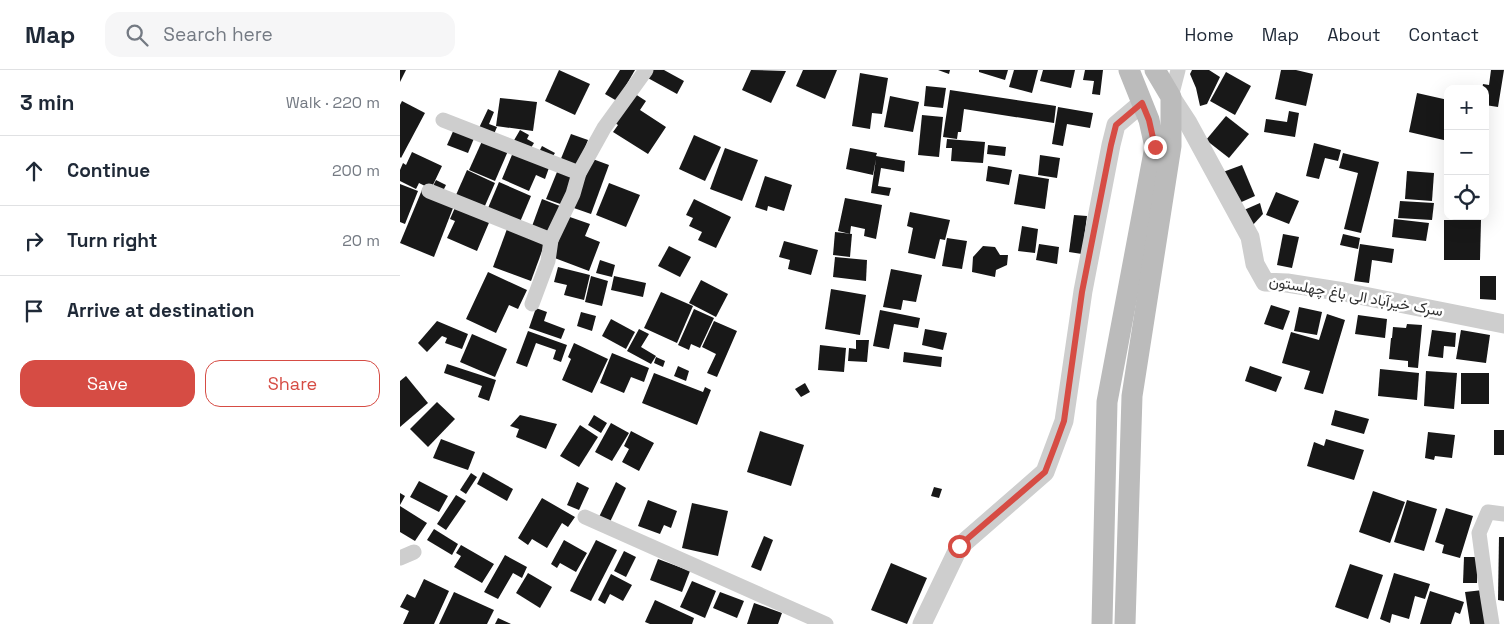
<!DOCTYPE html>
<html lang="en">
<head>
<meta charset="utf-8">
<style>
  body { margin:0; font-family:"Space Grotesk",Vazirmatn,sans-serif; background:#f6f6f7; color:#1f2937 }
  .controls { position:absolute; right:15px; top:15px; display:grid; overflow:hidden; border-radius:10px; box-shadow:0 5px 20px #0002 }
  .controls button { width:45px; height:45px; display:grid; place-items:center; padding:0; border:0; border-bottom:1px solid #e0e1e3; background:#fff; color:#1f2937; font:25px sans-serif }
  .stop { position:absolute; width:15px; height:15px; margin:-11px; border:4px solid #d64c44; border-radius:50%; background:#fff }
  .stop.end { background:#d64c44; border-color:#fff; box-shadow:0 1px 5px #0008 }
  .list { margin:0; padding:0; list-style:none }
  h2 { display:flex; justify-content:space-between; align-items:center; height:65px; margin:0; padding:0 20px; font-size:21px }
  h2 small { font-size:16px; font-weight:400; color:#747a83 }
  .list li { display:grid; grid-template-columns:32px 1fr auto; gap:15px; align-items:center; box-sizing:border-box; height:70px; padding:0 20px; border-top:1px solid #e0e1e3 }
  .list b { display:block; font-size:19px; white-space:nowrap }
  .list em { font-size:16px; font-style:normal; color:#747a83 }
  .actions { display:flex; gap:10px; padding:15px 20px }
  .actions a { flex:1; padding:11px 0; border:1px solid #d64c44; border-radius:15px; text-align:center; font-size:18px; color:#d64c44 }
  .actions .main { background:#d64c44; color:#fff }
  .icon { flex:none; width:28px; height:28px; fill:none; stroke:currentColor; stroke-width:2; stroke-linecap:round; stroke-linejoin:round }
  .map { position:relative; flex:none; width:1104px; height:554px; overflow:hidden }
  header { display:flex; align-items:center; gap:30px; box-sizing:border-box; height:70px; padding:0 25px; background:#fff; border-bottom:1px solid #e0e1e3 }
  header strong { font-size:24px }
  nav { display:flex; gap:28px; margin-inline-start:auto; font-size:18px }
  .search { width:350px; height:45px; background:#f6f6f7; display:flex; align-items:center; gap:12px; box-sizing:border-box; padding:0 18px; border-radius:15px; color:#747a83; font-size:19px }
  main { display:flex }
  aside { flex:1; background:#fff }
  .map>svg:first-child { display:block }
  .building { fill:#181818 }
  .lines { fill:none; stroke-linecap:round; stroke-linejoin:round }
  .minor { stroke:#cecece; stroke-width:15 }
  .tertiary { stroke:#cecece; stroke-width:19 }
  .secondary { stroke:#bbb; stroke-width:21 }
  .route { stroke:#d64c44; stroke-width:6 }
  .labels { text-anchor:middle; stroke-width:5; stroke-linejoin:round; paint-order:stroke }
  .street-label { font-size:15px; fill:#313131; stroke:#fff }
</style>
</head>
<body>
<header>
<strong>Map</strong>
<div class="search"><svg class="icon" aria-label="search" viewBox="0 0 24 24"><circle cx="10" cy="10" r="6"/><path d="M15 15l6 6"/></svg>Search here</div>
<nav><a>Home</a><a>Map</a><a>About</a><a>Contact</a></nav>
</header>
<main>
<aside>
<h2>3 min<small>Walk · 220 m</small></h2>
<ul class="list">
<li><svg class="icon" aria-label="ahead" viewBox="0 0 24 24"><path d="M12 20V5M6 11l6-6 6 6"/></svg><div><b>Continue</b></div><em>200 m</em></li>
<li><svg class="icon" aria-label="right" viewBox="0 0 24 24"><path d="M7 20v-9h11M14 6l5 5-5 5"/></svg><div><b>Turn right</b></div><em>20 m</em></li>
<li><svg class="icon" aria-label="arrive" viewBox="0 0 24 24"><path d="M6 21V4h12l-3 4 3 4H6"/></svg><div><b>Arrive at destination</b></div></li>
</ul>
<div class="actions"><a class="main">Save</a><a>Share</a></div>
</aside>
<div class="map">
<svg width="1104" height="554" viewBox="0 0 1104 554">
  <rect width="100%" height="100%" fill="#fff"/>
  <g class="building">
    <path d="M0 0H6L0 12Z"/>
    <path d="M159 0 190 14 175 45 145 31Z"/>
    <path d="M220 0H235L217 31 205 24Z"/>
    <path d="M250 0H264L284 11 277 24 246 7Z"/>
    <path d="M351 0 386 1 371 33 342 20Z"/>
    <path d="M403 0H437L425 29 396 16Z"/>
    <path d="M538 0H550L549 4Z"/>
    <path d="M579 0H608L605 10 579 2Z"/>
    <path d="M614 0H638L632 23 609 17Z"/>
    <path d="M643 0H675L671 18 640 11Z"/>
    <path d="M685 0H703L700 25 692 24 694 11 683 10Z"/>
    <path d="M792 0H809L820 7 807 34 800 36 796 18 790 4Z"/>
    <path d="M881 0H896L913 4 906 36 875 29Z"/>
    <path d="M1091 0H1104L1098 37 1085 35V19H1082L1083 14 1089 15Z"/>
    <path d="M826 2 851 16 835 45 810 31Z"/>
    <path d="M460 3 488 8 482 44 472 43 470 59 452 56Z"/>
    <path d="M526 16 546 18 543 38 524 36Z"/>
    <path d="M550 20 656 36 654 53 564 39 561 62H558L557 69 543 67Z"/>
    <path d="M232 22 246 31 240 40 266 57 248 84 213 62 218 55 212 51Z"/>
    <path d="M1017 23 1048 30V53L1045 67 1048 61V71L1009 62Z"/>
    <path d="M490 26 519 32 513 62 484 57Z"/>
    <path d="M100 28 137 32 133 61 96 56Z"/>
    <path d="M2 31 25 43 1 88 0 87V35Z"/>
    <path d="M658 37 693 43 690 58 667 54 663 76 652 74Z"/>
    <path d="M88 39 94 42 89 54 97 57 94 64 79 58Z"/>
    <path d="M889 41 899 43 895 67 864 62 866 49 887 52Z"/>
    <path d="M522 45 543 47 539 87 518 85Z"/>
    <path d="M826 46 849 64 829 88 806 70Z"/>
    <path d="M55 57 75 66 68 83 47 75Z"/>
    <path d="M120 60 129 65 127 69 134 73 129 81 113 72Z"/>
    <path d="M171 64 188 70 177 98 160 91Z"/>
    <path d="M294 65 321 77 305 111 279 99Z"/>
    <path d="M83 69 108 81 95 111 69 100Z"/>
    <path d="M547 69 585 72 583 93 551 91 552 78H546Z"/>
    <path d="M914 73 941 80 938 91 925 88 919 109 906 106Z"/>
    <path d="M588 75 606 77 605 86 587 84Z"/>
    <path d="M142 76 155 83 151 89 139 82Z"/>
    <path d="M325 78 358 90 342 131 310 119Z"/>
    <path d="M450 78 477 83 476 86 505 91 504 102 481 98 478 116 491 118 489 126 471 123 476 89 473 105 446 99Z"/>
    <path d="M114 80 150 95 145 109 136 105 129 121 102 109Z"/>
    <path d="M12 82 42 96 31 119 19 113 16 119 0 111V100L3 93 6 95Z"/>
    <path d="M943 83 979 92 961 163 944 159 958 103 939 98Z"/>
    <path d="M640 85 660 88 657 108 638 105Z"/>
    <path d="M1085 85H1089L1086 101 1085 100Z"/>
    <path d="M190 88 209 95 191 144 171 137Z"/>
    <path d="M842 95 855 126 837 134 823 102Z"/>
    <path d="M588 96 612 100 609 115 586 111Z"/>
    <path d="M159 97 175 104 163 135 146 129Z"/>
    <path d="M67 100 95 113 84 138 56 125Z"/>
    <path d="M1007 101 1034 103 1032 131 1005 129Z"/>
    <path d="M619 104 649 109 645 139 614 134Z"/>
    <path d="M365 106 392 115 384 141 368 136 367 141 355 137Z"/>
    <path d="M36 110 46 115 42 123 32 118Z"/>
    <path d="M99 112 131 126 120 152 88 138Z"/>
    <path d="M209 113 240 125 226 157 196 145Z"/>
    <path d="M0 114 18 121 5 154 0 152Z"/>
    <path d="M22 120 55 133 34 187 0 173Z"/>
    <path d="M876 122 899 131 889 154 866 145Z"/>
    <path d="M445 128 482 135 476 169 464 166 465 159 451 156 450 164 438 161Z"/>
    <path d="M142 129 160 136 148 166 131 159Z"/>
    <path d="M294 129 331 147 316 178 298 170 302 162 289 156 293 148 286 145Z"/>
    <path d="M1000 131 1034 133 1032 150 998 148Z"/>
    <path d="M57 133 91 148 77 181 47 168 55 151 50 149Z"/>
    <path d="M860 133 863 144 851 157 844 140Z"/>
    <path d="M510 142 550 150 545 170 540 169 535 189 508 183 513 158 507 156Z"/>
    <path d="M674 145 687 146 682 184 669 182Z"/>
    <path d="M167 146 190 154 185 166 200 172 189 201 152 187Z"/>
    <path d="M994 149 1029 153 1026 171 992 167Z"/>
    <path d="M1044 150H1081L1080 190H1044Z"/>
    <path d="M622 156 638 159 635 183 618 181Z"/>
    <path d="M107 159 145 173 131 211 93 197Z"/>
    <path d="M435 162 452 164 450 187 433 185Z"/>
    <path d="M883 164 899 167 892 198 877 195Z"/>
    <path d="M943 164 960 168 958 179 940 175Z"/>
    <path d="M547 168 567 171 562 199 542 196Z"/>
    <path d="M384 171 418 180 411 205 388 199 390 190 379 187Z"/>
    <path d="M639 174 659 177 657 194 636 190Z"/>
    <path d="M960 174 994 179 992 193 972 190 969 213 954 211Z"/>
    <path d="M269 176 291 187 280 207 258 196Z"/>
    <path d="M583 176 595 177 600 185H608L607 195 596 200 595 207 572 202 573 187Z"/>
    <path d="M435 187 467 190 466 211 433 207Z"/>
    <path d="M200 190 215 195 212 207 196 203Z"/>
    <path d="M158 197 190 205 184 230 164 225 167 215 154 212Z"/>
    <path d="M491 199 522 205 516 232 503 230 501 240 483 237Z"/>
    <path d="M88 202 127 220 118 239 109 235 96 263 66 249Z"/>
    <path d="M191 206 208 211 202 236 185 232Z"/>
    <path d="M214 206 246 213 243 227 211 220Z"/>
    <path d="M1080 206H1096V230L1080 229Z"/>
    <path d="M301 210 328 224 316 247 289 233Z"/>
    <path d="M431 219 466 225 460 265 425 259Z"/>
    <path d="M261 222 293 236 277 273 244 258Z"/>
    <path d="M871 235 890 241 883 260 864 254Z"/>
    <path d="M899 237 922 242 917 265 894 261Z"/>
    <path d="M136 238 147 242 144 251 165 259 161 269 129 258Z"/>
    <path d="M294 239 314 248 300 278 291 274 289 280 278 275Z"/>
    <path d="M480 240 520 248 518 258 494 254 489 279 473 276Z"/>
    <path d="M181 242 196 246 192 261 177 256Z"/>
    <path d="M927 244 945 250 923 324 904 319 910 301 882 293 891 262 919 270Z"/>
    <path d="M958 245 987 249 985 268 955 264Z"/>
    <path d="M211 249 235 262 226 279 202 266Z"/>
    <path d="M37 251 68 264 62 279 45 273 47 268 42 266 27 282 18 273Z"/>
    <path d="M314 251 337 261 317 307 307 303 316 284 302 277Z"/>
    <path d="M1007 254 1022 255 1018 298 1008 297V291L989 289 991 268H992L993 257 1006 258Z"/>
    <path d="M239 259 249 264 241 277 256 286 251 294 227 281Z"/>
    <path d="M525 259 547 263 543 280 522 275Z"/>
    <path d="M1032 260 1056 263 1055 277 1044 276 1043 288 1028 286Z"/>
    <path d="M1061 260 1090 265 1086 293 1056 289Z"/>
    <path d="M128 261 167 275 161 292 153 289 156 280 136 273 127 297 116 293Z"/>
    <path d="M72 264 107 279 95 307 60 292Z"/>
    <path d="M456 270H469L467 292 448 291 449 278 456 279Z"/>
    <path d="M174 273 208 289 192 323 162 310 171 289 168 287Z"/>
    <path d="M420 275 446 278 444 302 418 300Z"/>
    <path d="M504 282 542 287 541 297 503 292Z"/>
    <path d="M212 283 249 298 244 312 231 307 224 323 200 313Z"/>
    <path d="M256 287 265 291 263 297 254 293Z"/>
    <path d="M47 294 96 310 89 331 78 327 82 316 44 303Z"/>
    <path d="M278 296 289 301 286 311 274 306Z"/>
    <path d="M850 296 882 307 876 322 845 311Z"/>
    <path d="M980 299 1019 303 1017 330 978 326Z"/>
    <path d="M1026 301 1057 303 1054 339 1024 336Z"/>
    <path d="M254 303 303 322 305 317 311 320 297 355 242 333Z"/>
    <rect x="1061" y="303" width="28" height="31"/>
    <path d="M6 306 28 333 0 357V311Z"/>
    <path d="M405 313 410 322 401 327 395 319Z"/>
    <path d="M37 332 55 349 28 377 10 359Z"/>
    <path d="M935 340 969 349 964 364 931 355Z"/>
    <path d="M120 345 157 354 146 379 116 367 119 359 110 356Z"/>
    <path d="M194 345 207 353 201 363 188 355Z"/>
    <path d="M211 353 229 363 212 391 195 382Z"/>
    <path d="M180 355 198 367 179 397 160 386Z"/>
    <rect x="1094" y="360" width="10" height="25"/>
    <path d="M231 361 254 373 239 401 222 392 229 379 224 376Z"/>
    <path d="M360 361 404 375 391 416 347 402Z"/>
    <path d="M1028 362 1055 365 1052 388 1035 386 1034 390 1025 388Z"/>
    <path d="M41 369 75 382 68 400 33 388Z"/>
    <path d="M926 369 964 380 954 410 907 396 914 372 924 376Z"/>
    <path d="M83 402 113 419 107 431 77 414Z"/>
    <path d="M71 403 77 407 66 424 60 420Z"/>
    <path d="M19 411 48 426 39 442 10 427Z"/>
    <path d="M177 412 189 418 179 440 167 435Z"/>
    <path d="M216 412 226 418 210 452 199 447Z"/>
    <path d="M534 417 542 419 539 428 531 426Z"/>
    <path d="M973 421 1005 432 990 473 959 462Z"/>
    <path d="M0 423 5 426 0 435Z"/>
    <path d="M56 425 66 431 46 460 37 454Z"/>
    <path d="M142 428 175 447 168 457 162 453 147 478 132 469 128 475 118 468Z"/>
    <path d="M248 430 277 441 271 458 264 455 260 464 238 456Z"/>
    <path d="M1007 430 1037 439 1024 481 994 472Z"/>
    <path d="M292 433 328 441 318 486 282 478Z"/>
    <path d="M0 436 27 453 15 471 0 462Z"/>
    <path d="M1046 438 1073 446 1060 488 1042 483 1044 475 1035 472Z"/>
    <path d="M34 459 58 474 52 485 27 470Z"/>
    <path d="M364 466 373 470 361 501 351 497Z"/>
    <path d="M1099 467H1104V531L1098 530Z"/>
    <path d="M164 470 187 483 176 502 160 493 157 498 151 494Z"/>
    <path d="M196 470 217 480 191 531 170 521Z"/>
    <path d="M61 475 94 494 82 513 54 497 61 486 56 483Z"/>
    <path d="M224 481 236 487 226 507 214 501Z"/>
    <path d="M105 485 127 497 122 508 113 503 98 529 84 522Z"/>
    <path d="M1064 487H1078L1077 513H1063Z"/>
    <path d="M258 489 290 501 282 522 250 510Z"/>
    <path d="M491 493 527 508 507 554 471 540Z"/>
    <path d="M950 494 983 505 968 549 935 537Z"/>
    <path d="M128 503 152 517 140 538 116 523Z"/>
    <path d="M994 503 1030 514 1025 529 1015 526 1009 549 992 544 990 553 980 549Z"/>
    <path d="M211 504 232 515 223 531 210 524 205 534 198 530Z"/>
    <path d="M24 509 49 521 34 554H3L9 541 0 537 7 524 15 528Z"/>
    <path d="M292 511 316 521 305 548 280 537Z"/>
    <path d="M1083 520 1088 554H1070L1065 522Z"/>
    <path d="M1030 521 1064 532 1060 544 1055 542 1051 554H1020Z"/>
    <path d="M54 522 94 540 87 554H39Z"/>
    <path d="M320 522 344 531 337 548 313 538Z"/>
    <path d="M255 530 294 548 292 554H250L245 552Z"/>
    <path d="M354 533 382 543 378 554H347Z"/>
    <path d="M98 548 111 554H95Z"/>
  </g>
  <g class="lines">
    <g class="minor">
      <path d="M771 27 778 0"/>
      <path d="M43 50 179 103"/>
      <path d="M29 121 151 170"/>
      <path d="M132 234 148 191 151 170 173 124 179 103 204 58 246 0"/>
      <path d="M185 447 426 554"/>
      <path d="M0 488 14 482"/>
      <path d="M1092 554 1087 523 1079 463 1088 442 1104 444"/>
    </g>
    <g class="tertiary">
      <path d="M771 27 788 53 850 167 855 194 865 212 887 213 944 222 1104 254"/>
      <path d="M522 554 559 477 645 402 664 351 683 221 711 75 716 55 742 33"/>
    </g>
    <g class="secondary">
      <path d="M702 554 707 332 755 77 749 50 729 0"/>
      <path d="M725 554 732 326 771 76V27L755 0"/>
    </g>
  </g>
  <g class="lines">
    <path class="route" d="M559 476 645 402 656 373 664 351 682 222 711 75 716 55 742 33 749 50 755 77"/>
  </g>
  <g class="labels">
    <g class="street-label">
      <text transform="translate(956 226) rotate(10)" y="5">سرک خیرآباد الی باغ چهلستون</text>
    </g>
  </g>
</svg>
<div class="controls">
<button>+</button>
<button>−</button>
<button><svg class="icon" aria-label="locate" viewBox="0 0 24 24"><circle cx="12" cy="12" r="6"/><path d="M12 2v4M12 18v4M2 12h4M18 12h4"/></svg></button>
</div>
<div class="stop" style="left:559px;top:476px"></div>
<div class="stop end" style="left:755px;top:77px"></div>
</div>
</main>
</body>
</html>
